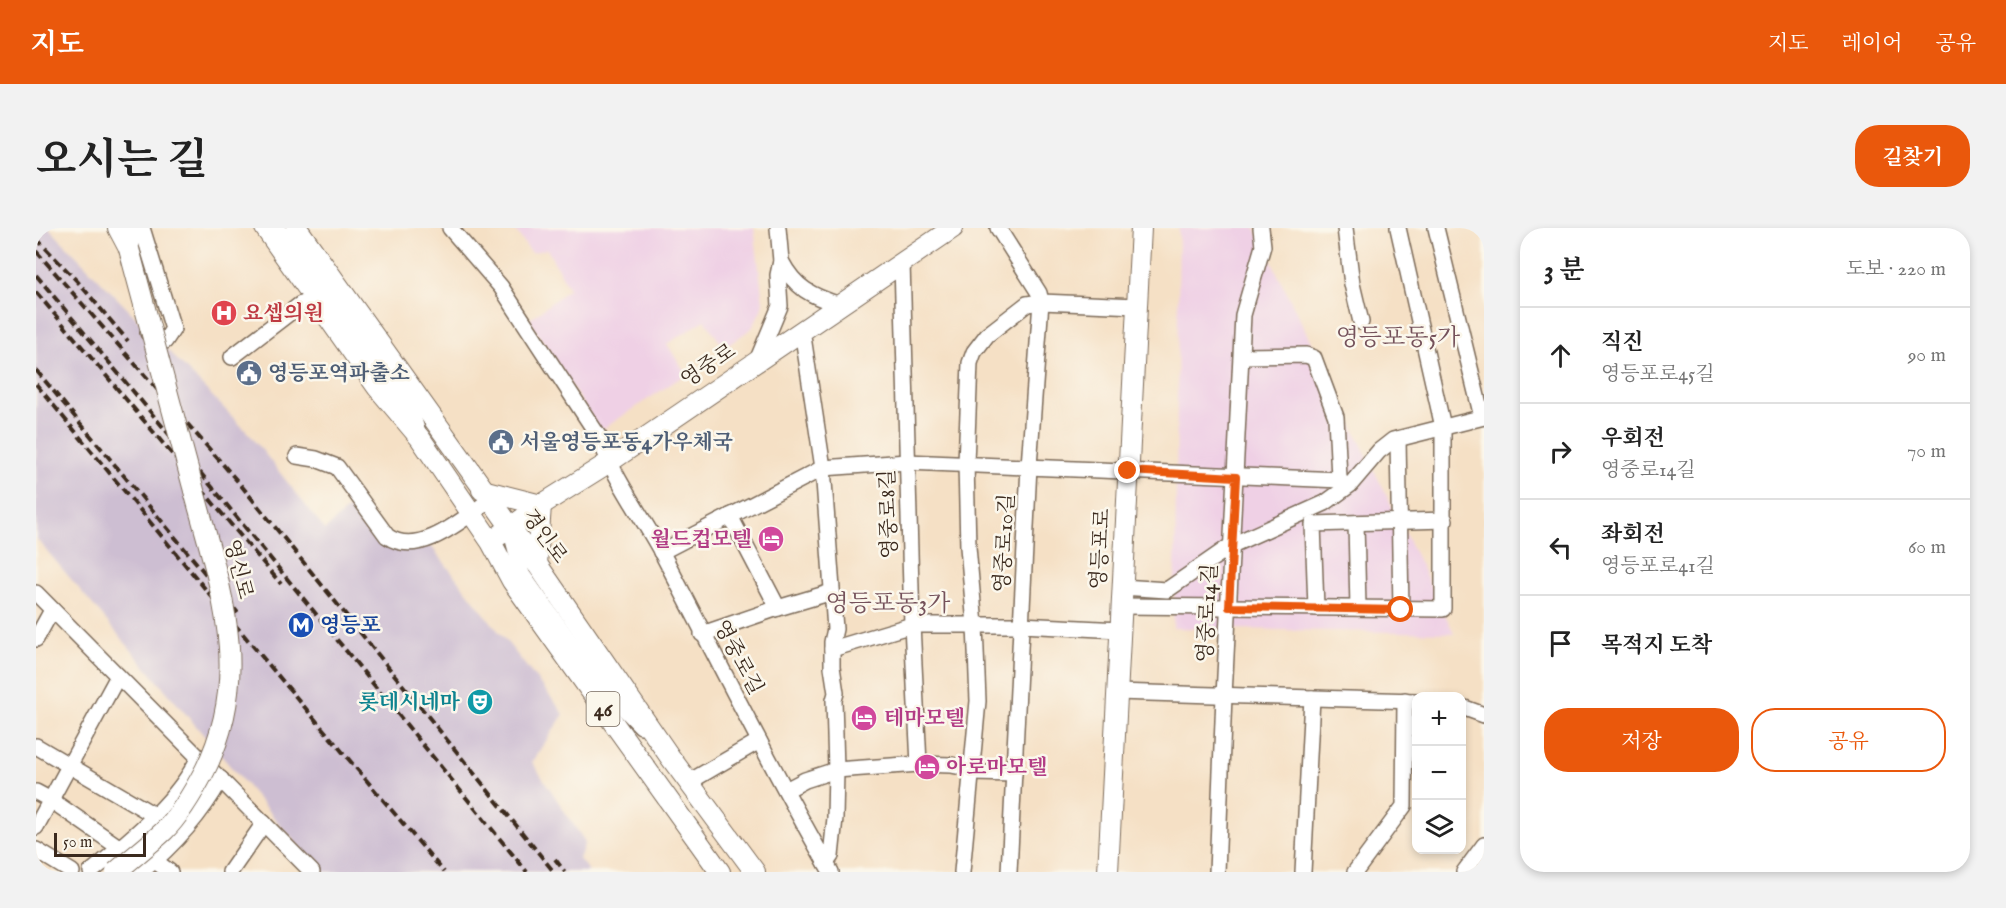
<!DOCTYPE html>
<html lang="ko">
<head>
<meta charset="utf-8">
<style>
  body { margin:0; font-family:"IM FELL English","Noto Serif KR",serif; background:#f2f2f2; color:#222 }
  .controls { position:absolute; right:18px; bottom:18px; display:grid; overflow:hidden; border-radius:12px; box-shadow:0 3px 9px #0003 }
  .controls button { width:54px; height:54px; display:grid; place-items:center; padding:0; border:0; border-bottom:2px solid #e0e0e0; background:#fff; color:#222; font:30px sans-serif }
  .scale { position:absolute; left:18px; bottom:15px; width:92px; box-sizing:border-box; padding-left:6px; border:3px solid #3b2a1e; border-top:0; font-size:16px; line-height:21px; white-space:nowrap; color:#3b2a1e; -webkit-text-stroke:4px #fbf7ec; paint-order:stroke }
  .stop { position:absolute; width:18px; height:18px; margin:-14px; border:4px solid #ea580c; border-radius:50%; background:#fff }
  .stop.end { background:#ea580c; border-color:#fff; box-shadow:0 2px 6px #0008 }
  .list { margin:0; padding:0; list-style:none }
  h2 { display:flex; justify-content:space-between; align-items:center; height:78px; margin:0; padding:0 24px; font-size:26px }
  h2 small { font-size:20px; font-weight:400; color:#767676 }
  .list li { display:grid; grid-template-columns:39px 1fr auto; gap:18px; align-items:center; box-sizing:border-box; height:96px; padding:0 24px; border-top:2px solid #e0e0e0 }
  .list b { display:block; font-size:22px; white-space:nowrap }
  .list p { margin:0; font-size:20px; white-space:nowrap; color:#767676 }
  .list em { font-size:20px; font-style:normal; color:#767676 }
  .actions { display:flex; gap:12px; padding:18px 24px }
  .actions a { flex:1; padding:14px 0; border:2px solid #ea580c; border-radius:24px; text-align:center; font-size:21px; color:#ea580c }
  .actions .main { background:#ea580c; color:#fff }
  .icon { flex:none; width:33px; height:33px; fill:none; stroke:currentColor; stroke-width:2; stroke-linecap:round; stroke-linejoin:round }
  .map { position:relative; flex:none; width:1448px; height:644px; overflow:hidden; border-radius:24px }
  header { display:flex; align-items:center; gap:36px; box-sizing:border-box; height:84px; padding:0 30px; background:#ea580c; color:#fff }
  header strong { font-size:28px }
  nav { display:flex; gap:33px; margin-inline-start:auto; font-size:21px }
  .intro { display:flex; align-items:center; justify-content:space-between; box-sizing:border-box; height:144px; padding:0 36px }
  h1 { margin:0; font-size:42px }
  .button { padding:15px 27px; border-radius:24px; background:#ea580c; color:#fff; font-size:21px; font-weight:700 }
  main { display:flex; gap:36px; padding:0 36px }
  aside { flex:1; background:#fff; border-radius:24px; box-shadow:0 3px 9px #0003 }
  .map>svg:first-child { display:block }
  .built { fill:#efd0e5 }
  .industrial { fill:#cdbed2 }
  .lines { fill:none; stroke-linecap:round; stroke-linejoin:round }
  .minor-casing { stroke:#7c6a58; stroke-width:18 }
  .major-casing { stroke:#7c6a58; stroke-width:22 }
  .minor { stroke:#fff; stroke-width:15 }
  .major { stroke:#fff; stroke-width:20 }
  .rail { stroke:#3b2a1e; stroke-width:4; stroke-dasharray:9 4.5; stroke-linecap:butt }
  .major-bridge-casing { stroke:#7c6a58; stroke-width:22; stroke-linecap:butt }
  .major-bridge { stroke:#fff; stroke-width:20 }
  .route { stroke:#ea580c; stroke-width:8 }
  .labels { text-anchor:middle; stroke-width:5; stroke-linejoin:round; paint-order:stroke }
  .shield { fill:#fbf7ec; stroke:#75685c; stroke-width:1.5 }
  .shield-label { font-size:20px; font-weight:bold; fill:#3b2a1e }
  .health-label { font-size:21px; font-weight:bold; fill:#be3a42; stroke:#fbf7ec; text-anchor:start }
  .street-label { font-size:21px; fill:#3b2a1e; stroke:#fbf7ec }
  .service-label { font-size:21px; font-weight:bold; fill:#4e5e75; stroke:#fbf7ec; text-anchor:start }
  .hotel-label { font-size:21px; font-weight:bold; fill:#b23c85; stroke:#fbf7ec; text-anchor:start }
  .transit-label { font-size:21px; font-weight:bold; fill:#164399; stroke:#fbf7ec; text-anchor:start }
  .culture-label { font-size:21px; font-weight:bold; fill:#0d838f; stroke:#fbf7ec; text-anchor:end }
  .quarter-label { font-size:24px; fill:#75525b; stroke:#fbf7ec }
</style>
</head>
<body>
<header>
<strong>지도</strong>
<nav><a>지도</a><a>레이어</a><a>공유</a></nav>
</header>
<div class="intro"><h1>오시는 길</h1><a class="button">길찾기</a></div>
<main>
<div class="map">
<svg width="1448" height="644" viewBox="0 0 1448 644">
  <rect width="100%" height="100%" fill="#fbf7ec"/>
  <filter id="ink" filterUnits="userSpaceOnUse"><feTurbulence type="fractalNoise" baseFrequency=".0167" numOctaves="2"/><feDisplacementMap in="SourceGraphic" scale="12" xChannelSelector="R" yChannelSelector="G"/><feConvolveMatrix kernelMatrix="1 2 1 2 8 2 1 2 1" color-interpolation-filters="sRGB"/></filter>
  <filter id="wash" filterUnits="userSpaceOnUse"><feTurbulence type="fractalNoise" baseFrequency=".008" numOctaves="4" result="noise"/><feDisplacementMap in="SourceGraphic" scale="24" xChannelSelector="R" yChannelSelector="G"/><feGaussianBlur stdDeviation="1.35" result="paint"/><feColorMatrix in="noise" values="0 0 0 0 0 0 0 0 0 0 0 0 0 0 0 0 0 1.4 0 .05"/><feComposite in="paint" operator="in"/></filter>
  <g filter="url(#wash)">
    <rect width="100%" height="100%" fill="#f5e0c5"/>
    <g class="built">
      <path d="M478 0H718L727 74 725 82 716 100 688 120 669 92 631 116 650 146 564 203 493 92 533 61 511 21 495 25Z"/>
      <path d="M1143 0H1219L1418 405 1137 400 1139 348Z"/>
    </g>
    <path class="industrial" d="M0 0H13L215 208 289 302 311 281 323 282 356 320 395 318 528 486 496 534 549 614 543 631 553 644H287L263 619 0 310Z"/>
  </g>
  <g filter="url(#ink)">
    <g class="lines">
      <defs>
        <g id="minor">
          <path d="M106 0 137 101 129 113H121L112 105"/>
          <path d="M241 0 259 18 346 138 373 177 382 204"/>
          <path d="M414 0 465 59 563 209C578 251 605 286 626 325 682 432 735 540 795 644"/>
          <path d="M962 0 1003 65 1005 74 993 238 973 644"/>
          <path d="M1309 0 1316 56 1325 94"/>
          <path d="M1400 0 1445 185 1447 189"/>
          <path d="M745 33C759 60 775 68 804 77"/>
          <path d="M866 35 876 397 883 536"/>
          <path d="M766 102 787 240 799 401 796 414V439L800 465 798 472 800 542 799 590 795 628 790 635"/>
          <path d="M1206 128 1270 127 1278 130 1300 189 1303 250 1307 259"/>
          <path d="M196 129 265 76"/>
          <path d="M721 133 744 78 742 47 745 33 742 0"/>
          <path d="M1362 211 1365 382"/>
          <path d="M261 228 280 231 301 239 351 308C383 331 428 290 454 272"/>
          <path d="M694 288 742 380"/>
          <path d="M1320 295 1322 380"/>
          <path d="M475 304 486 346 565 457 605 498"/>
          <path d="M625 324 787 240 871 234 1304 252"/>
          <path d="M1086 359 1131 362 1196 317 1289 275 1314 257 1343 223 1357 212 1448 189"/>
          <path d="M0 365 276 644"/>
          <path d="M1085 378 1407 381V199L1362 0"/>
          <path d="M1280 380 1277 296 1409 292"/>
          <path d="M666 406 742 380 796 364"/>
          <path d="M0 411 16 382"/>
          <path d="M796 421 876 397H985L1084 402"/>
          <path d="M1080 464 1380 473"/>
          <path d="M1426 479 1448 487"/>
          <path d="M0 518 118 587"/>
          <path d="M653 554 723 513"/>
          <path d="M750 562 769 552 800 542 883 536 915 537 931 540 938 545 978 546"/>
          <path d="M0 564 15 572 84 620"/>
          <path d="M0 599 82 448"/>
          <path d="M0 622 36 644"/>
          <path d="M119 633 134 644"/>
          <path d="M55 644C92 613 142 574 163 529"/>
          <path d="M105 644C137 618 165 587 185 551"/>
          <path d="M194 644 228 595"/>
          <path d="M926 644 942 473 939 397 932 319 930 235 934 135 938 124 951 107 991 76 1005 74 1101 78"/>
          <path d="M1181 644 1188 468 1207 87 1227 18 1225 0"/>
          <path d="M1267 644 1276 470"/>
          <path d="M1319 644 1368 578 1369 472"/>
          <path d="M1428 644 1448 617"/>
        </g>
        <g id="major">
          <path d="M82 0 93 21V0"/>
          <path d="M229 0 341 159 384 210 455 314 476 353 684 644"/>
          <path d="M261 0 501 336 634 529 719 644"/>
          <path d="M446 262 505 277"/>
          <path d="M464 307 505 277 572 235 917 0"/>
          <path d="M501 336 505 277"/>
          <path d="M1072 644 1105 0"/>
        </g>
      </defs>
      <use href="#minor" class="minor-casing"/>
      <use href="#major" class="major-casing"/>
      <use href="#minor" class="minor"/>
      <use href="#major" class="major"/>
      <g class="rail">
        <path d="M0 10 42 54 92 113"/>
        <path d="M0 23 204 256 518 644"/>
        <path d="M0 47 127 199 491 644"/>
        <path d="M0 64 245 356"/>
        <path d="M0 142 202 385"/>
        <path d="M0 156 195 392 408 644"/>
        <path d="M519 631 529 644"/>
      </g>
      <defs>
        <path id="major-bridge" d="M80 644C96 630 113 617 128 603 145 586 158 563 169 542 218 444 183 357 157 259 136 180 114 100 93 21"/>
      </defs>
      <use href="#major-bridge" class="major-bridge-casing"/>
      <use href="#major-bridge" class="major-bridge"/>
    </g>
  </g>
  <g class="lines" filter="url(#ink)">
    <path class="route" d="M1092 243 1200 249 1193 379 1365 382"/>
  </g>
  <defs>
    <symbol id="hospital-disc" viewBox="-11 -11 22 22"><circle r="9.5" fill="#e0444e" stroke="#fbf7ec"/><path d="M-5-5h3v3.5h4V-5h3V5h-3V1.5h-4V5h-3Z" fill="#fff"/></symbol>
    <symbol id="civic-disc" viewBox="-11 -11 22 22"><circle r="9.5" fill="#5c6f8a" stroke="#fbf7ec"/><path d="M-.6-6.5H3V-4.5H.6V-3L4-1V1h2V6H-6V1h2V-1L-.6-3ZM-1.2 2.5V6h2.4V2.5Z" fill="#fff"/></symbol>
    <symbol id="hotel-disc" viewBox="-11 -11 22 22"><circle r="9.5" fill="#d1479c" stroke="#fbf7ec"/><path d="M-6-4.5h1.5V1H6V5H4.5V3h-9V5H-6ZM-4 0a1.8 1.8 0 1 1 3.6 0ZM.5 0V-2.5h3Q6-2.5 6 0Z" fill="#fff"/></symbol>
    <symbol id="metro-disc" viewBox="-11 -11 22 22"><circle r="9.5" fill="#1a4fb4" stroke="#fbf7ec"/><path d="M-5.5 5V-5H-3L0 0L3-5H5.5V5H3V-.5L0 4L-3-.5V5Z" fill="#fff"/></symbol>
    <symbol id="theatre-disc" viewBox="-11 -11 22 22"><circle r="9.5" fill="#0f9aa8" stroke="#fbf7ec"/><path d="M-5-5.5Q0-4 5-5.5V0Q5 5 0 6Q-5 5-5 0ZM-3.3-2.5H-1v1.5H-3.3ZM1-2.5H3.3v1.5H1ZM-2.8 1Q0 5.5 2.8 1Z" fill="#fff"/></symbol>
  </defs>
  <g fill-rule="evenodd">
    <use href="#hospital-disc" x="173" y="70" width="30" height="30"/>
    <use href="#civic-disc" x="198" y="130" width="30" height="30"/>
    <use href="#civic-disc" x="450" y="199" width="30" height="30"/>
    <use href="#hotel-disc" x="720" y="296" width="30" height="30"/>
    <use href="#metro-disc" x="250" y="382" width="30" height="30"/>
    <use href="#theatre-disc" x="429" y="459" width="30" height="30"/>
    <use href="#hotel-disc" x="813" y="475" width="30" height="30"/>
    <use href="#hotel-disc" x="876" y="524" width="30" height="30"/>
  </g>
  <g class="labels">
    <rect class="shield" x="550.5" y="464" width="33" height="34" rx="4.5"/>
    <g class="shield-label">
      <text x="567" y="488">46</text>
    </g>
    <g class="health-label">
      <text x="207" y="92">요셉의원</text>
    </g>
    <g class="street-label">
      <text transform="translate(672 137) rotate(-34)" y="7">영중로</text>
      <text transform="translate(852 286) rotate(-92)" y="7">영중로8길</text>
      <text transform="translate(509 308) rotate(54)" y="7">경인로</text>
      <text transform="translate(968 315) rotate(-87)" y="7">영중로10길</text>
      <text transform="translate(1064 321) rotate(-87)" y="7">영등포로</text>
      <text transform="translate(203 341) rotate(76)" y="7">영신로</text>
      <text transform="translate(1171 385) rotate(-87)" y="7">영중로14길</text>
      <text transform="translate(703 429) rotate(62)" y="7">영중로길</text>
    </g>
    <g class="service-label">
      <text x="232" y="152">영등포역파출소</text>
      <text x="484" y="221">서울영등포동4가우체국</text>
    </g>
    <g class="hotel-label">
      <text x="716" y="318" text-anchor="end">월드컵모텔</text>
      <text x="848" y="497">테마모텔</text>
      <text x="910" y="546">아로마모텔</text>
    </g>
    <g class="transit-label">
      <text x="284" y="404">영등포</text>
    </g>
    <g class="culture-label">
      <text x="424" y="481">롯데시네마</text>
    </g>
    <g class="quarter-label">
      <text x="1362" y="117">영등포동5가</text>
      <text x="852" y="383">영등포동3가</text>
    </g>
  </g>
</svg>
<div class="controls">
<button>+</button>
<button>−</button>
<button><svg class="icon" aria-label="layers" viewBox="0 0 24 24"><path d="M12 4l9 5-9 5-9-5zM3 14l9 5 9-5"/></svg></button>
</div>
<div class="scale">50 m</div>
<div class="stop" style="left:1365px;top:382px"></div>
<div class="stop end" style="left:1092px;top:243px"></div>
</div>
<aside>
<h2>3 분<small>도보 · 220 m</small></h2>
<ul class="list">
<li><svg class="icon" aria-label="ahead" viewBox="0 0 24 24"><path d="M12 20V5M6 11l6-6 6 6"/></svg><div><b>직진</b><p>영등포로45길</p></div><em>90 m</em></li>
<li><svg class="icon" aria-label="right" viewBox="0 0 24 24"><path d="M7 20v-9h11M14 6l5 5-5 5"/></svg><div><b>우회전</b><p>영중로14길</p></div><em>70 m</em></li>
<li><svg class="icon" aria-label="left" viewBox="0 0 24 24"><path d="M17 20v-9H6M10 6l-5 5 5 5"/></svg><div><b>좌회전</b><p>영등포로41길</p></div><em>60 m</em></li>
<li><svg class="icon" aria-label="arrive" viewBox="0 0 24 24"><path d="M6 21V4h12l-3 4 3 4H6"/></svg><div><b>목적지 도착</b></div></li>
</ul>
<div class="actions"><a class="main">저장</a><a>공유</a></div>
</aside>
</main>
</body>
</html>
